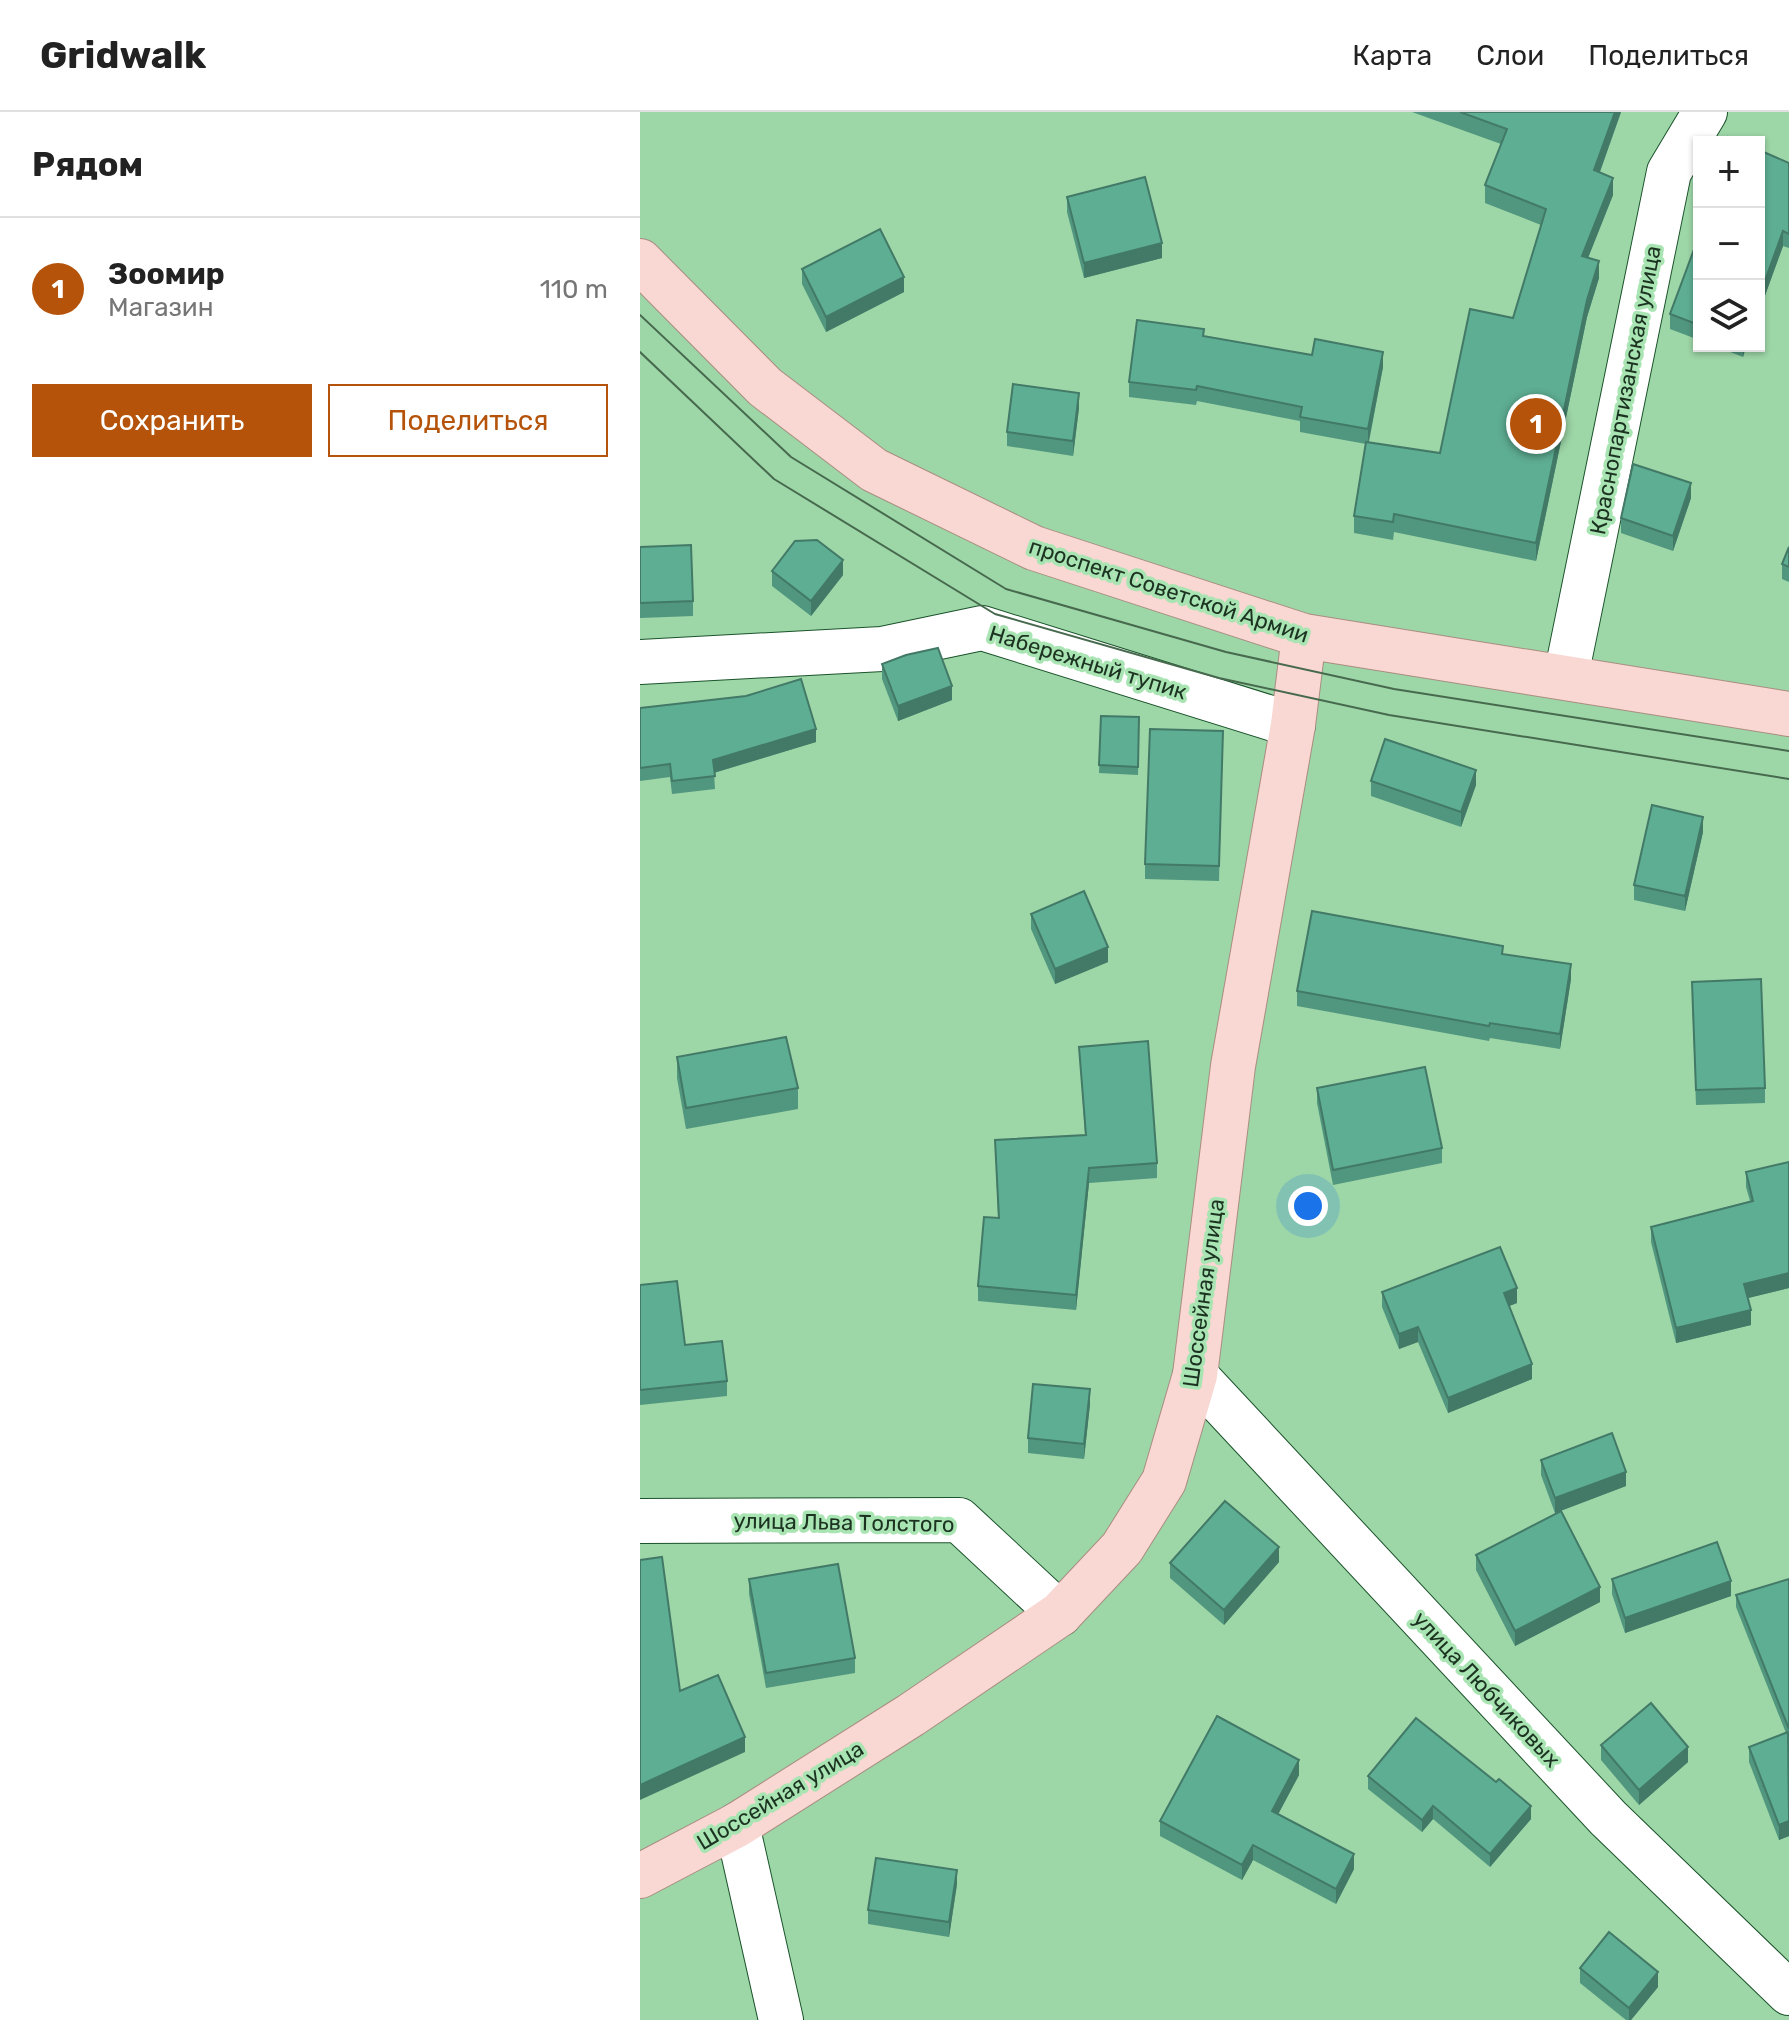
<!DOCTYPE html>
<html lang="ru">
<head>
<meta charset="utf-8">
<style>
  body { margin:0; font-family:Rubik,sans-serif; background:#f2f2f2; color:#222 }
  .controls { position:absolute; right:24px; top:24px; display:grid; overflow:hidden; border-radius:0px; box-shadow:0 2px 6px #0004 }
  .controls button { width:72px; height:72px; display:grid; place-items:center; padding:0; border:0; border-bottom:2px solid #e0e0e0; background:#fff; color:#222; font:40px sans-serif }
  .you { position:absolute; left:668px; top:1094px; width:28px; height:28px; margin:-20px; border:6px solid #fff; border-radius:50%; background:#1a73e8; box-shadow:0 0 0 12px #1a73e833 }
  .badge { display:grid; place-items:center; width:52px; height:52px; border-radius:50%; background:#b45309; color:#fff; font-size:26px; font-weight:700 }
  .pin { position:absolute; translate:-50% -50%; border:4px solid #fff; box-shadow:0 2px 8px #0006 }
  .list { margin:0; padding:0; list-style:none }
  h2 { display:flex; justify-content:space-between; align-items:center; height:104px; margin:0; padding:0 32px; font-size:34px }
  h2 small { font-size:26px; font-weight:400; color:#767676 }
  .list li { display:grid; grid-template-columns:52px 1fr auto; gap:24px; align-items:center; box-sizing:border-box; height:144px; padding:0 32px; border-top:2px solid #e0e0e0 }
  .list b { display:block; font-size:30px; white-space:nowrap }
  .list p { margin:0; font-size:26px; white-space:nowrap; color:#767676 }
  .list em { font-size:26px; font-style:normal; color:#767676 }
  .actions { display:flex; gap:16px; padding:24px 32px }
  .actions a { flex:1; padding:18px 0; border:2px solid #b45309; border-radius:0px; text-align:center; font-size:28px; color:#b45309 }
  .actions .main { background:#b45309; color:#fff }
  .icon { flex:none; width:44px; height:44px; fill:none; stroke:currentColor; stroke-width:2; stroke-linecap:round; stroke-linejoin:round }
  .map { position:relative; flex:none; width:1149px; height:1908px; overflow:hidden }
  header { display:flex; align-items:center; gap:48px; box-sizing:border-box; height:112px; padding:0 40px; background:#fff; border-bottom:2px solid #e0e0e0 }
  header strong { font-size:38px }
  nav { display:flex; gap:44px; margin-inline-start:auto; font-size:28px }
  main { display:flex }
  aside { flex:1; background:#fff }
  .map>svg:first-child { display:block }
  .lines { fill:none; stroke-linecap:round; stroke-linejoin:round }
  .minor-casing { stroke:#1b532b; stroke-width:46 }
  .major-casing { stroke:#a98d81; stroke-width:46 }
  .minor { stroke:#fff; stroke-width:44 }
  .major { stroke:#f9d7d2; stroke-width:44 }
  .tram { stroke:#476a4e; stroke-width:2 }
  .wall { fill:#51967e }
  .shaded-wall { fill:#427a67 }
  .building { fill:#5eae93; stroke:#427a67; stroke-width:2 }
  .labels { text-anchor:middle; stroke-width:7; stroke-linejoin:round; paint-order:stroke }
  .street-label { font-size:22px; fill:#1c3321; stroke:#a9e4b3 }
</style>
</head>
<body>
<header>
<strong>Gridwalk</strong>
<nav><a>Карта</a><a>Слои</a><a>Поделиться</a></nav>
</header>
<main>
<aside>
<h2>Рядом<small></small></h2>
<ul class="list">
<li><span class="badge">1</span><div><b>Зоомир</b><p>Магазин</p></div><em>110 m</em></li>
</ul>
<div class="actions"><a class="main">Сохранить</a><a>Поделиться</a></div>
</aside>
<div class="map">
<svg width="1149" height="1908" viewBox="0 0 1149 1908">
  <rect width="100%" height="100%" fill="#9dd6a7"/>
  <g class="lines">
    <defs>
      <g id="minor">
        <path d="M0 550 242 537 342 516 653 613"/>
        <path d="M926 564 1029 60 1065 0"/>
        <path d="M555 1263 968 1706 1149 1881"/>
        <path d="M0 1409 319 1408 420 1502"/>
        <path d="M97 1713 141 1908"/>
      </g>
      <g id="major">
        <path d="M0 149 125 275 234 358 394 436 664 524 1149 602"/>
        <path d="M0 1764 97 1713 271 1603 420 1502 482 1436 524 1369 555 1263 593 954 653 613 664 524"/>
      </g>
    </defs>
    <use href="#minor" class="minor-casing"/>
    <use href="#major" class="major-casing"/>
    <use href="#minor" class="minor"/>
    <use href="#major" class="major"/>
    <g class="tram">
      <path d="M0 203 151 345 366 477 586 540 754 577 1149 639"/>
      <path d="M0 240 134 367 355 502 579 566 749 603 1149 667"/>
    </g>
  </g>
  <g class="wall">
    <path d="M772 0H981L960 60 973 83 948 146 959 166 947 205 896 449 754 420 753 428 714 421V404L726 332 660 320V309L557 289 556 293 489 285V270L564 224 743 255 729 330 800 341 873 206 901 113 845 91V73L861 32Z"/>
    <path d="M1119 38 1149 51V136L1143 134 1119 200Z"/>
    <path d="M427 85 522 146 444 166 427 100Z"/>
    <path d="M1059 124V228L1030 217V202Z"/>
    <path d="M162 157 264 180 186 220 162 172Z"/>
    <path d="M1075 234H1106L1103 245Z"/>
    <path d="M439 296 433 344 367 334V320Z"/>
    <path d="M1051 386 1033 439 981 421V406Z"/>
    <path d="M0 435 53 489V504L0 506Z"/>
    <path d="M1149 435V470L1142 467V452Z"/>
    <path d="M132 459 203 463 171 504 132 474Z"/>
    <path d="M242 552 312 588 258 609 242 567Z"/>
    <path d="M0 596 176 630 74 661 75 677 32 682 30 665 0 669Z"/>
    <path d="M461 604 499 605 498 663 459 661Z"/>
    <path d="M583 619 579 769 505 767V752Z"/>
    <path d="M731 669 836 673 821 715 731 684Z"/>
    <path d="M1063 720 1045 799 994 788V773Z"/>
    <path d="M391 802 468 850 415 872 391 817Z"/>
    <path d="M863 843 931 867 920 937 850 926 849 929 657 894V879Z"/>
    <path d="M1052 885 1125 976V991L1056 993Z"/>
    <path d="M439 935 517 1051V1066L449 1071 436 1198 338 1189V1174L358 1106 355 1028 445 1023Z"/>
    <path d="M37 945 158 976V997L46 1017 37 966Z"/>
    <path d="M677 976 802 1036V1051L693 1073 677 991Z"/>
    <path d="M1149 1050V1176L1108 1186 1111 1213 1036 1231 1011 1130V1115L1110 1089 1106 1075V1060Z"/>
    <path d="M0 1173 45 1233 87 1269V1284L0 1293Z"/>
    <path d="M742 1180 877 1191 869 1194 892 1267 808 1301 778 1230 759 1237 742 1195Z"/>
    <path d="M450 1292 444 1347 388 1341V1326Z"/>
    <path d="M901 1348 986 1374 915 1401 901 1363Z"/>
    <path d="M836 1443 960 1490 875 1534 836 1458Z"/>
    <path d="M639 1450 584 1513 530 1466V1451Z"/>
    <path d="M109 1467 215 1546V1561L126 1576 109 1482Z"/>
    <path d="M972 1467 1091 1484 985 1521 972 1482Z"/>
    <path d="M1149 1467V1724L1139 1728 1109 1650V1635L1146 1621 1096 1495V1483Z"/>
    <path d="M961 1633 1048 1650 999 1693 961 1648Z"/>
    <path d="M659 1663 638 1702 714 1757 696 1792 613 1748 602 1768 520 1724V1709Z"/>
    <path d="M728 1664 891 1707 850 1755 793 1707 782 1720 728 1677Z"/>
    <path d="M317 1772 309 1825 228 1812V1798Z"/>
    <path d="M940 1856 1018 1875 991 1908H986L940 1871Z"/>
  </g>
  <g class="shaded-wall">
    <path d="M975 0H981L954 76V58Z"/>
    <path d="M973 66V83L942 161V144Z"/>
    <path d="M1143 119V134L1119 200V185Z"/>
    <path d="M522 131V146L444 166V151Z"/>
    <path d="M959 149V166L947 205 896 449V431L947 188Z"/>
    <path d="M264 165V180L186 220V205Z"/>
    <path d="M1103 234H1106L1103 245Z"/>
    <path d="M743 240V255L728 332V317Z"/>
    <path d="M439 281V296L433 344V329Z"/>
    <path d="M1051 371V386L1033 439V424Z"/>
    <path d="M203 448V463L171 504V489Z"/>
    <path d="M312 574V588L258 609V594Z"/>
    <path d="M176 617V630L73 661V648Z"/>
    <path d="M836 658V673L821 715V700Z"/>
    <path d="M1063 705V720L1045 799V784Z"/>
    <path d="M468 835V850L415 872V857Z"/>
    <path d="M931 852V867L920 937V922Z"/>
    <path d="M449 1056V1071L436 1198V1183Z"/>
    <path d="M1149 1161V1176L1104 1187V1172Z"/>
    <path d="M877 1176V1191L864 1196V1181Z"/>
    <path d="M1111 1198V1213L1036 1231V1216Z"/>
    <path d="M778 1215V1230L759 1237V1222Z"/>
    <path d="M892 1252V1267L808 1301V1286Z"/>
    <path d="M450 1277V1292L444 1347V1332Z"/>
    <path d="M986 1360V1374L915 1401V1386Z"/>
    <path d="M639 1435V1450L584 1513V1498Z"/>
    <path d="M1091 1469V1484L985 1521V1506Z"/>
    <path d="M960 1475V1490L875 1534V1519Z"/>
    <path d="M105 1625V1640L0 1688V1673Z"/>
    <path d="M1048 1635V1650L999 1693V1678Z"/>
    <path d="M659 1648V1663L632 1714V1699Z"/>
    <path d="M793 1694V1707L782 1720V1708Z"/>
    <path d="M891 1694V1707L850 1755V1742Z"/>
    <path d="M1149 1709V1724L1139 1728V1713Z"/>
    <path d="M613 1733V1748L602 1768V1753Z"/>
    <path d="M714 1742V1757L696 1792V1777Z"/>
    <path d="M317 1758V1772L309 1825V1810Z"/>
    <path d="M1018 1860V1875L991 1908H989V1896Z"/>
  </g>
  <g class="building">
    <path d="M820 0H975L954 58 973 66 942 144 959 149 947 188 896 431 754 402 753 410 714 404 726 330 800 341 830 197 873 206 906 97 845 73 867 17Z"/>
    <path d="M1088 25 1100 30H1086Z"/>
    <path d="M1119 38 1149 51V122L1143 119 1119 185Z"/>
    <path d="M505 65 522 131 444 151 427 85Z"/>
    <path d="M240 117 264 165 186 205 162 157Z"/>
    <path d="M1059 124V213L1030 202Z"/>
    <path d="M497 208 564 217 563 224 672 243 675 227 743 240 728 317 660 305 662 295 557 274 556 278 489 270Z"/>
    <path d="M373 272 439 281 433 329 367 320Z"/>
    <path d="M993 352 1051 371 1033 424 981 406Z"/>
    <path d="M177 428 203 448 171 489 132 459 155 429Z"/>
    <path d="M51 433 53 489 0 491V435Z"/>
    <path d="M1149 435V455L1142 452Z"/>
    <path d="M298 536 312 574 258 594 242 552 266 543Z"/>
    <path d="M161 567 176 617 73 648 75 664 32 669 30 652 0 656V596L106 584Z"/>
    <path d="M461 604 499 605 498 655 459 653Z"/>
    <path d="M510 617 583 619 579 754 505 752Z"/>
    <path d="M745 627 836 658 821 700 731 669Z"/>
    <path d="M1012 693 1063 705 1045 784 994 773Z"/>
    <path d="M444 779 468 835 415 857 391 802Z"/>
    <path d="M672 799 863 834 862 842 931 852 920 922 850 911 849 914 657 879Z"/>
    <path d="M1121 867 1125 976 1056 978 1052 870Z"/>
    <path d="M146 925 158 976 46 996 37 945Z"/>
    <path d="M508 929 517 1051 449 1056 436 1183 338 1174 344 1105 359 1106 355 1028 446 1023 439 935Z"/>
    <path d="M785 955 802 1036 693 1058 677 976Z"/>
    <path d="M1149 1050V1161L1104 1172 1111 1198 1036 1216 1011 1115 1113 1089 1106 1060Z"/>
    <path d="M860 1135 877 1176 864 1181 892 1252 808 1286 778 1215 759 1222 742 1180Z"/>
    <path d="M37 1169 45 1233 82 1229 87 1269 0 1278V1173Z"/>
    <path d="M393 1272 450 1277 444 1332 388 1326Z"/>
    <path d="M972 1321 986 1360 915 1386 901 1348Z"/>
    <path d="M585 1389 639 1435 584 1498 530 1451Z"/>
    <path d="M921 1399 960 1475 875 1519 836 1443Z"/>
    <path d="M1077 1430 1091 1469 985 1506 972 1467Z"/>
    <path d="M22 1445 40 1579 78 1563 105 1625 0 1673V1448Z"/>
    <path d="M198 1452 215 1546 126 1561 109 1467Z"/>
    <path d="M1149 1467V1617L1096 1483Z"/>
    <path d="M1011 1591 1048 1635 999 1678 961 1633Z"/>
    <path d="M577 1604 659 1648 632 1699 714 1742 696 1777 613 1733 602 1753 520 1709Z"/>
    <path d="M776 1606 856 1670 859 1667 891 1694 850 1742 793 1694 782 1708 728 1664Z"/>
    <path d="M1148 1620 1149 1709 1139 1713 1109 1635Z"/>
    <path d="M236 1746 317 1758 309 1810 228 1798Z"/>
    <path d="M969 1820 1018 1860 989 1896 940 1856Z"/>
  </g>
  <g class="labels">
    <g class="street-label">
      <text transform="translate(985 278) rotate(-79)" y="8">Краснопартизанская улица</text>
      <text transform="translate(529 478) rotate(18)" y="8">проспект Советской Армии</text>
      <text transform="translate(448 550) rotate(17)" y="8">Набережный тупик</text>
      <text transform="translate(563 1181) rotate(-82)" y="8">Шоссейная улица</text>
      <text transform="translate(204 1410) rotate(1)" y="8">улица Льва Толстого</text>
      <text transform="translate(847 1577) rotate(47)" y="8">улица Любчиковых</text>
      <text transform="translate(140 1683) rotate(-31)" y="8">Шоссейная улица</text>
    </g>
  </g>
</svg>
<div class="controls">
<button>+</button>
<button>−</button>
<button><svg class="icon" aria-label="layers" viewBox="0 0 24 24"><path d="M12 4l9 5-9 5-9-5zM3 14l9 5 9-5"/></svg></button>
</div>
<div class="you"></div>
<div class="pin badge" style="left:896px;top:312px">1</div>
</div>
</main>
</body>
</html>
